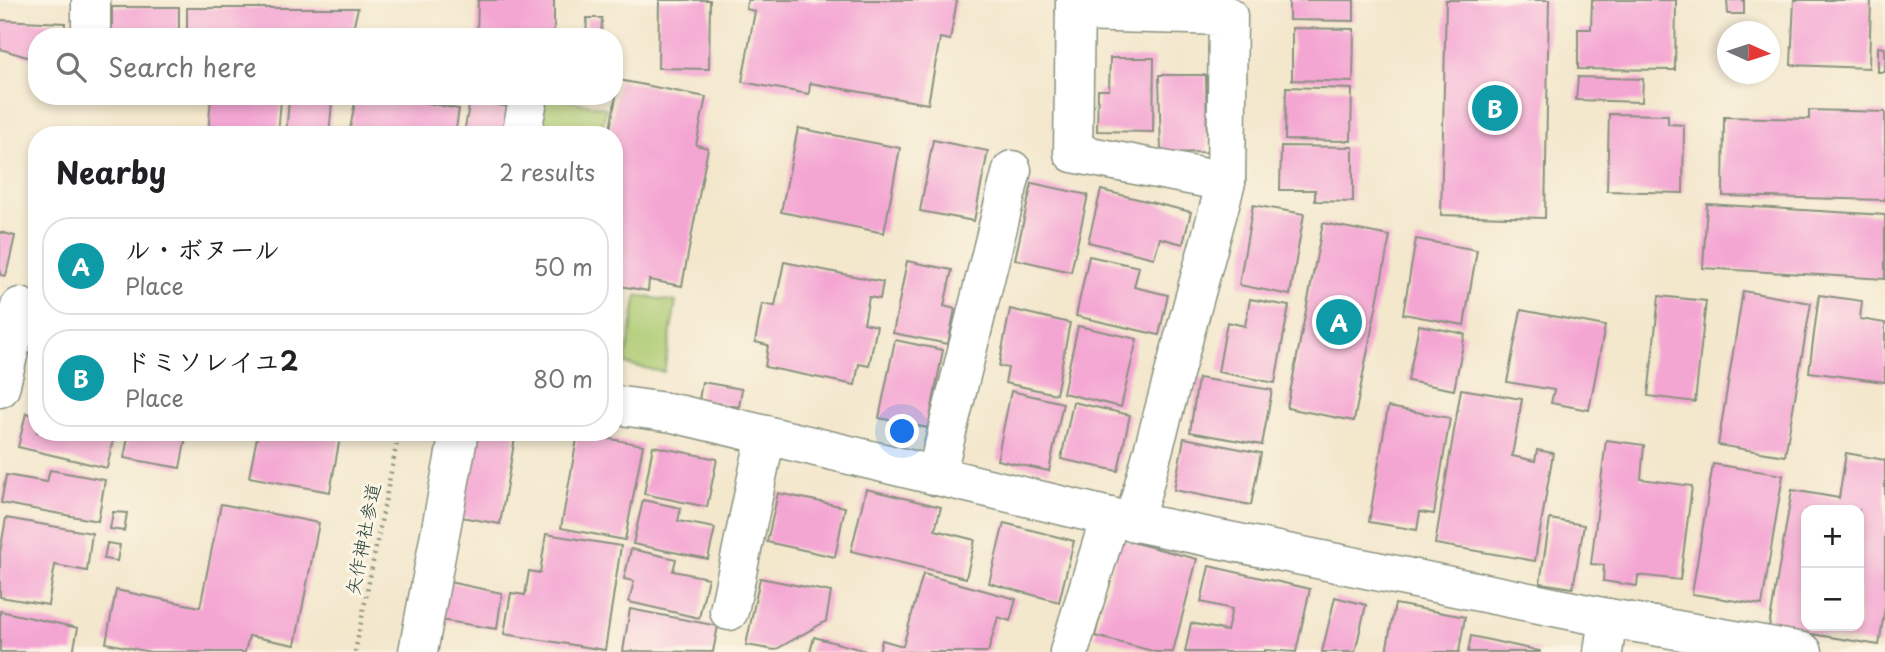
<!DOCTYPE html>
<html lang="en">
<head>
<meta charset="utf-8">
<style>
  body { margin:0; font-family:"Playpen Sans","Klee One",sans-serif; background:#f2f2f2; color:#202124 }
  .controls { position:absolute; right:21px; bottom:21px; display:grid; overflow:hidden; border-radius:14px; box-shadow:0 4px 10px #0003 }
  .controls button { width:63px; height:63px; display:grid; place-items:center; padding:0; border:0; border-bottom:2px solid #e0e0e0; background:#fff; color:#202124; font:35px sans-serif }
  .compass { position:absolute; left:1717px; top:21px; width:63px; height:63px; border-radius:50%; background:#fff; box-shadow:0 4px 10px #0003; rotate:93deg }
  .you { position:absolute; left:903px; top:432px; width:24px; height:24px; margin:-18px; border:5px solid #fff; border-radius:50%; background:#1a73e8; box-shadow:0 0 0 10px #1a73e833 }
  .badge { display:grid; place-items:center; width:46px; height:46px; border-radius:50%; background:#d1495b; color:#fff; font-size:23px; font-weight:700 }
  .pin { position:absolute; translate:-50% -50%; border:4px solid #fff; box-shadow:0 2px 7px #0006 }
  .list { margin:0; padding:0; list-style:none }
  h2 { display:flex; justify-content:space-between; align-items:center; height:91px; margin:0; padding:0 28px; font-size:30px }
  h2 small { font-size:23px; font-weight:400; color:#757577 }
  .list li { display:grid; grid-template-columns:46px 1fr auto; gap:21px; align-items:center; box-sizing:border-box; height:98px; margin:0 14px 14px; padding:0 14px; border:2px solid #e0e0e0; border-radius:28px }
  .list b { display:block; font-size:26px; white-space:nowrap }
  .list p { margin:0; font-size:23px; white-space:nowrap; color:#757577 }
  .list em { font-size:23px; font-style:normal; color:#757577 }
  .icon { flex:none; width:38px; height:38px; fill:none; stroke:currentColor; stroke-width:2; stroke-linecap:round; stroke-linejoin:round }
  .map { position:relative; flex:none; width:1885px; height:652px; overflow:hidden }
  .search { position:absolute; background:#fff; box-shadow:0 4px 10px #0003; left:28px; top:28px; width:595px; height:77px; display:flex; align-items:center; gap:18px; box-sizing:border-box; padding:0 24px; border-radius:28px; color:#757577; font-size:26px }
  .panel { position:absolute; background:#fff; box-shadow:0 4px 10px #0003; left:28px; top:126px; width:595px; height:315px; border-radius:28px }
  .map>svg:first-child { display:block }
  .green { fill:#adcb73; stroke:#668454; stroke-width:2 }
  .building { fill:#f4a6d3; fill-rule:evenodd }
  .lines { fill:none; stroke-linecap:round; stroke-linejoin:round }
  .minor-casing { stroke:#899280; stroke-width:41 }
  .path { stroke:#899280; stroke-width:4.5; stroke-dasharray:2 5; stroke-linecap:butt }
  .minor { stroke:#fff; stroke-width:38 }
  .labels { text-anchor:middle; stroke-width:6; stroke-linejoin:round; paint-order:stroke }
  .street-label { font-size:19px; fill:#1f3d34; stroke:#fcf5e5 }
</style>
</head>
<body>
<div class="map">
<svg width="1885" height="652" viewBox="0 0 1885 652">
  <rect width="100%" height="100%" fill="#fcf5e5"/>
  <filter id="ink" filterUnits="userSpaceOnUse"><feTurbulence type="fractalNoise" baseFrequency=".0143" numOctaves="2"/><feDisplacementMap in="SourceGraphic" scale="14" xChannelSelector="R" yChannelSelector="G"/><feConvolveMatrix kernelMatrix="1 2 1 2 8 2 1 2 1" color-interpolation-filters="sRGB"/></filter>
  <filter id="wash" filterUnits="userSpaceOnUse"><feTurbulence type="fractalNoise" baseFrequency=".00686" numOctaves="4" result="noise"/><feDisplacementMap in="SourceGraphic" scale="28" xChannelSelector="R" yChannelSelector="G"/><feGaussianBlur stdDeviation="1.57" result="paint"/><feColorMatrix in="noise" values="0 0 0 0 0 0 0 0 0 0 0 0 0 0 0 0 0 1.4 0 .05"/><feComposite in="paint" operator="in"/></filter>
  <g filter="url(#wash)">
    <rect width="100%" height="100%" fill="#f3e7cc"/>
    <g class="green">
      <path d="M546 96 606 108 601 135H538Z"/>
      <path d="M637 295 676 302 664 372 625 364Z"/>
    </g>
    <g id="blocks">
      <g class="building">
        <path d="M478 0H554V37H477Z"/>
        <path d="M659 0H710L709 69 658 68Z"/>
        <path d="M748 0H957L950 40 940 38 928 104 810 83 809 94 742 82 755 11 746 9Z"/>
        <path d="M1289 0H1354V21L1289 20Z"/>
        <path d="M1446 0H1549L1545 218 1441 215Z"/>
        <path d="M1592 0H1676L1675 70 1578 69V29H1591Z"/>
        <path d="M1727 0H1744V14H1728Z"/>
        <path d="M1794 0H1871L1869 68 1791 65Z"/>
        <rect x="112" y="7" width="67" height="30"/>
        <path d="M187 8H358L351 37H187Z"/>
        <path d="M587 18H602L601 37H586Z"/>
        <path d="M0 20 65 23V37H37V60L0 49Z"/>
        <path d="M1292 28 1354 29 1353 82 1292 80Z"/>
        <path d="M1878 47 1885 48V72H1878Z"/>
        <path d="M1110 58H1154L1153 132 1097 131 1098 90H1109Z"/>
        <path d="M1159 75H1206L1207 152 1161 153Z"/>
        <path d="M1578 77 1643 79 1642 102 1576 100Z"/>
        <path d="M619 80 706 97 696 145 708 148 682 286 649 280 648 291 614 285V135H609Z"/>
        <path d="M1286 87 1352 89 1351 141 1285 140Z"/>
        <path d="M211 96 281 100 278 135H208Z"/>
        <path d="M356 96H391L459 109 455 135H349Z"/>
        <path d="M289 99 332 102 329 135H286Z"/>
        <path d="M470 100 511 107 506 135 464 133Z"/>
        <path d="M1809 110 1885 112V200L1723 196 1724 117 1809 119Z"/>
        <path d="M1609 114 1668 115V124L1684 125 1683 193 1607 191Z"/>
        <path d="M798 128 900 148 884 233 781 212Z"/>
        <path d="M933 140 988 151 974 221 920 211Z"/>
        <path d="M1281 146 1353 147V202L1315 201V190H1280Z"/>
        <path d="M1032 183 1088 195 1071 272 1015 259Z"/>
        <path d="M1101 190 1191 212 1183 244 1160 238 1154 258 1088 242Z"/>
        <path d="M1707 204 1885 215V279L1703 268Z"/>
        <path d="M1253 205 1304 214 1290 295 1239 285Z"/>
        <path d="M1323 223 1390 236 1354 421 1287 408Z"/>
        <path d="M0 232 15 236 6 276 0 275Z"/>
        <path d="M1416 239 1477 250 1464 325 1403 314Z"/>
        <path d="M1089 256 1139 267 1134 287 1168 295 1159 335 1076 316Z"/>
        <path d="M907 261 952 270 944 306 955 309 948 344 893 333Z"/>
        <path d="M784 262 883 282 880 299 869 297 864 323 877 326 869 366 859 364 855 385 765 367 768 345 755 342 762 304 775 306Z"/>
        <path d="M1743 291 1811 303 1785 456 1718 445Z"/>
        <path d="M1819 295 1862 301 1860 319 1885 323V382L1809 372Z"/>
        <path d="M1659 296 1706 301 1695 402 1648 396Z"/>
        <path d="M1250 299 1289 306 1275 383 1218 372 1227 322 1245 326Z"/>
        <path d="M1010 309 1070 323 1056 394 1005 383 1008 368 999 366Z"/>
        <path d="M1521 310 1605 326 1589 410 1551 403 1554 390 1507 382Z"/>
        <path d="M1419 325 1465 334 1454 390 1408 381Z"/>
        <path d="M1078 326 1137 339 1121 407 1063 393Z"/>
        <path d="M895 340 943 350 928 428 879 418Z"/>
        <path d="M1198 378 1272 390 1262 445 1190 432Z"/>
        <path d="M702 382 742 389 739 407 699 400Z"/>
        <path d="M1461 389 1522 399 1512 456 1535 461 1537 450 1553 453 1535 561 1435 544Z"/>
        <path d="M1011 391 1063 403 1049 471 997 460Z"/>
        <path d="M1073 402 1130 415 1118 471 1061 459Z"/>
        <path d="M1388 407 1450 418 1434 514 1420 512 1417 530 1369 522Z"/>
        <path d="M26 413 37 416V432H115L107 468 18 447Z"/>
        <path d="M129 432H187L180 468 124 458Z"/>
        <path d="M258 432H341L330 492 249 477Z"/>
        <path d="M476 432H516L500 524 461 517Z"/>
        <path d="M578 433 643 445 625 540 561 528Z"/>
        <path d="M1184 438 1261 453 1251 505 1174 490Z"/>
        <path d="M1606 440 1644 445 1641 479 1692 486 1680 580 1638 575 1637 586 1603 581 1604 565 1591 564Z"/>
        <path d="M653 446 717 459 707 507 644 494Z"/>
        <path d="M1846 453 1885 460V607L1879 645 1769 627 1792 490 1839 498ZM1806 510H1859V626H1806Z"/>
        <path d="M1713 464 1783 475 1762 605 1692 594Z"/>
        <path d="M50 470 105 480 98 521 1 503 6 475 47 482Z"/>
        <path d="M866 489 941 507 935 530 975 540 966 578 851 551Z"/>
        <path d="M778 493 845 507 835 557 767 542Z"/>
        <path d="M643 500 681 508 678 521 715 528 708 559 633 544Z"/>
        <path d="M221 504 319 523 295 645 249 636 245 652H150L106 643 116 590 200 607Z"/>
        <path d="M113 512 127 513 124 531 110 529Z"/>
        <path d="M6 518 92 533 87 571 55 565 48 605 0 597V552Z"/>
        <path d="M1550 519 1584 525 1573 588 1540 583Z"/>
        <path d="M1004 523 1074 541 1059 602 989 583Z"/>
        <path d="M546 534 621 546 605 650 504 634 511 593 525 595 529 571 540 573Z"/>
        <path d="M1120 539 1197 559 1173 652H1156L1095 636Z"/>
        <path d="M107 543 120 545 117 561 104 559Z"/>
        <path d="M631 549 676 559 673 571 708 578 699 618 629 602 634 581 624 579Z"/>
        <path d="M1209 566 1310 589 1296 652 1265 650V652H1185L1191 623 1227 631 1232 609 1201 602Z"/>
        <path d="M923 574 1016 599 1010 621 998 617 988 652H879L882 640 903 646Z"/>
        <path d="M760 578 831 592 826 621 775 650 746 645Z"/>
        <path d="M449 582 502 593 497 629 440 620Z"/>
        <path d="M1335 597 1366 605 1355 652H1322Z"/>
        <path d="M1395 604 1465 617 1459 652H1386Z"/>
        <path d="M630 609 718 626 713 652 623 651Z"/>
        <path d="M0 611 78 628 73 652H0Z"/>
        <path d="M1471 636 1540 651V652H1468Z"/>
        <path d="M814 637 866 651V652H810Z"/>
      </g>
    </g>
  </g>
  <g filter="url(#ink)">
    <use href="#blocks" fill-opacity="0" stroke="#899280" stroke-width="2"/>
    <g class="lines">
      <defs>
        <g id="minor">
          <path d="M91 0V37"/>
          <path d="M1075 0 1073 153 1226 182 1134 521"/>
          <path d="M1075 12 1228 16 1226 182"/>
          <path d="M521 135 529 96"/>
          <path d="M0 388 20 307"/>
          <path d="M614 405 673 413 1110 517 1608 618 1803 652"/>
          <path d="M936 476 1012 170"/>
          <path d="M729 611 766 435"/>
          <path d="M418 652 459 432"/>
          <path d="M1069 652 1110 517"/>
          <path d="M1603 652 1608 618"/>
        </g>
      </defs>
      <use href="#minor" class="minor-casing"/>
      <path class="path" d="M355 652 399 432"/>
      <use href="#minor" class="minor"/>
    </g>
  </g>
  <g class="labels">
    <g class="street-label">
      <text transform="translate(363 539) rotate(-79)" y="7">矢作神社参道</text>
    </g>
  </g>
</svg>
<div class="controls">
<button>+</button>
<button>−</button>
</div>
<svg class="compass" viewBox="-18 -18 36 36"><path d="M0-13l5 13h-10z" fill="#e53935"/><path d="M0 13l5-13h-10z" fill="#757577"/></svg>
<div class="you"></div>
<div class="pin badge" style="left:1339px;top:322px;background:#0f9aa8">A</div>
<div class="pin badge" style="left:1495px;top:108px;background:#0f9aa8">B</div>
<div class="search"><svg class="icon" aria-label="search" viewBox="0 0 24 24"><circle cx="10" cy="10" r="6"/><path d="M15 15l6 6"/></svg>Search here</div>
<section class="panel">
<h2>Nearby<small>2 results</small></h2>
<ul class="list">
<li><span class="badge" style="background:#0f9aa8">A</span><div><b>ル・ボヌール</b><p>Place</p></div><em>50 m</em></li>
<li><span class="badge" style="background:#0f9aa8">B</span><div><b>ドミソレイユ2</b><p>Place</p></div><em>80 m</em></li>
</ul>
</section>
</div>
</body>
</html>
